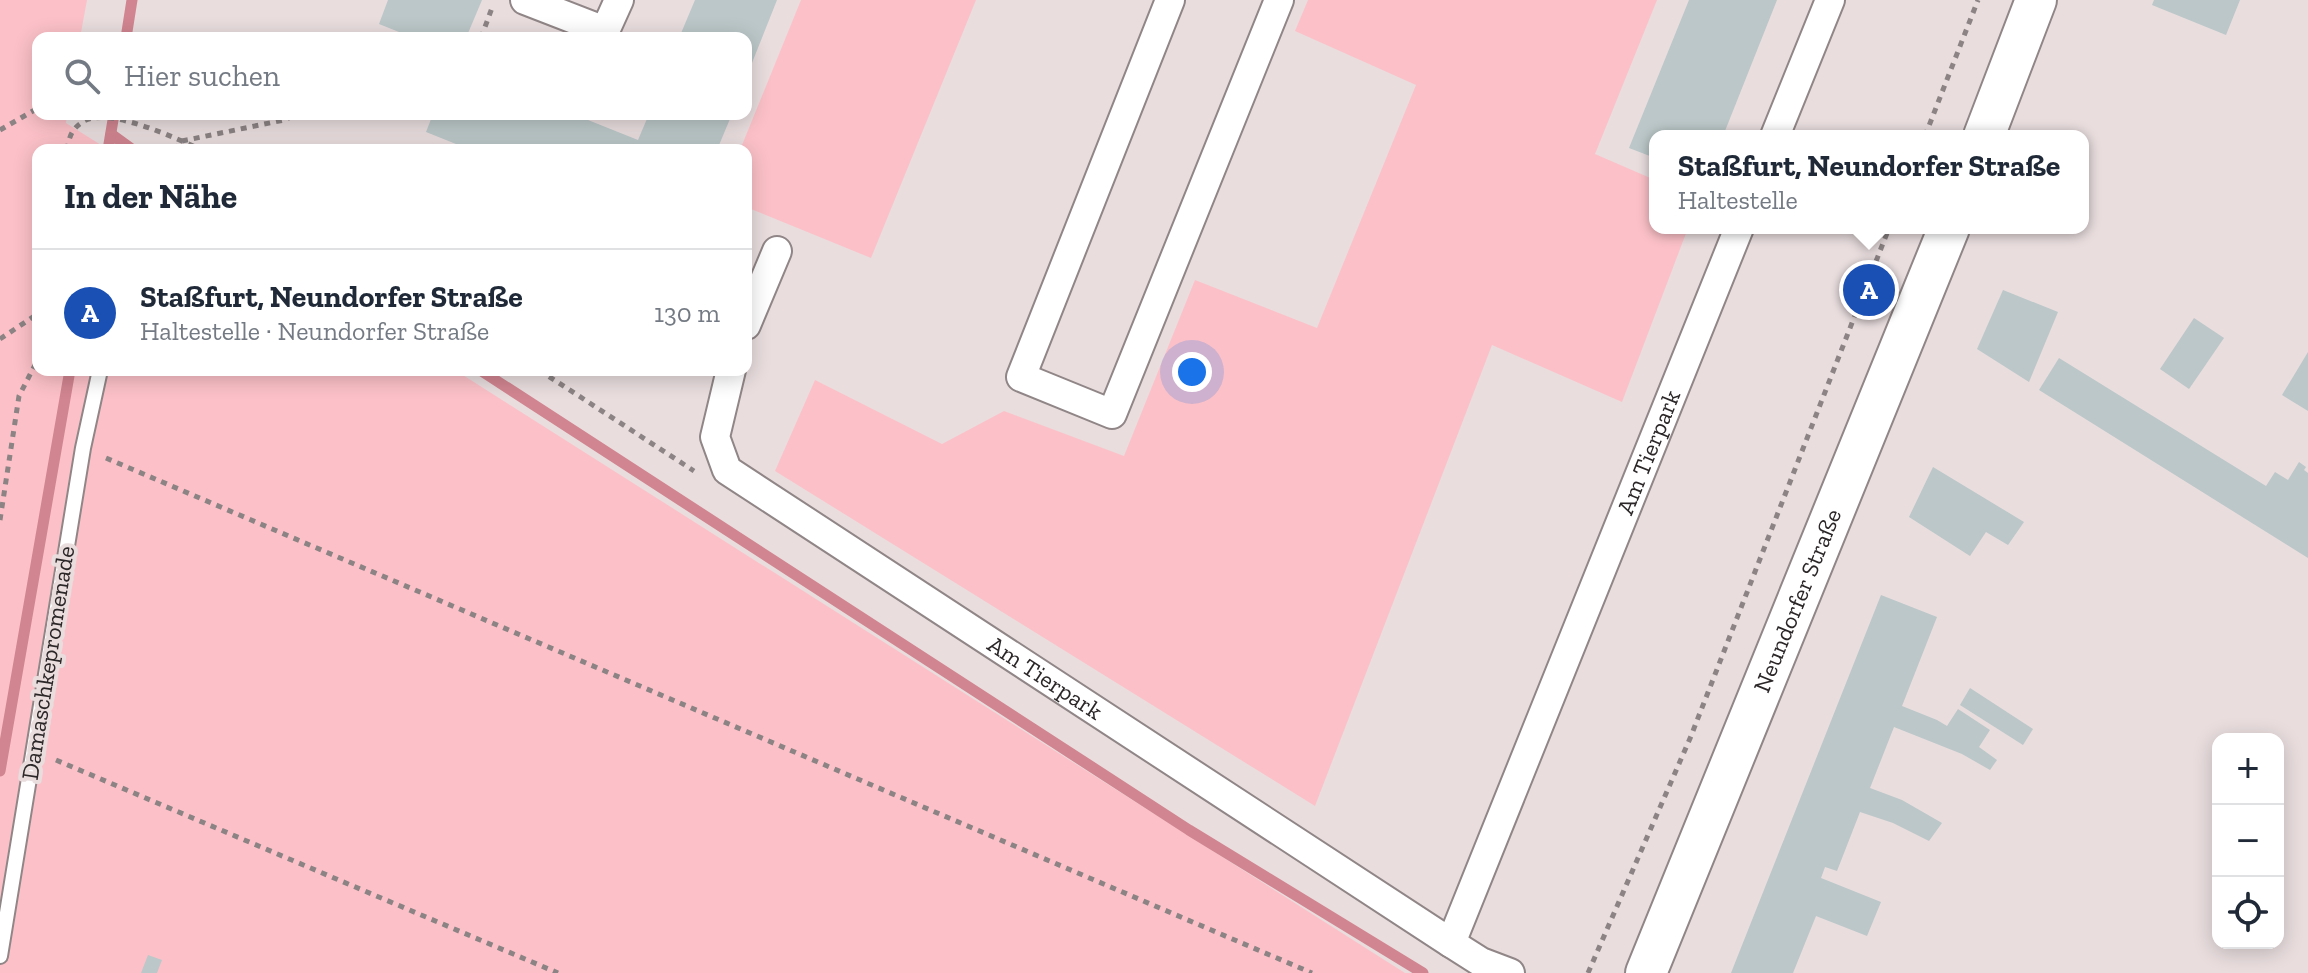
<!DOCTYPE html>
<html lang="de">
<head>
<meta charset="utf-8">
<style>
  body { margin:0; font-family:"Zilla Slab",serif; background:#f6f6f7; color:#1f2937 }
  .controls { position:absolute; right:24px; bottom:24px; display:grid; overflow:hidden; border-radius:16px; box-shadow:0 4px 20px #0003 }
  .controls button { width:72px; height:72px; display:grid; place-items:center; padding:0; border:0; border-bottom:2px solid #e0e1e3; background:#fff; color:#1f2937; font:40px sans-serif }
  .you { position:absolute; left:1192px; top:372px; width:28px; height:28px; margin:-20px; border:6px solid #fff; border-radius:50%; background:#1a73e8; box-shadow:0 0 0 12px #1a73e833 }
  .badge { display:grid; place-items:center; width:52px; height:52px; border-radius:50%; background:#db2777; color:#fff; font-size:26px; font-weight:700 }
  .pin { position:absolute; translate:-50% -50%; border:4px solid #fff; box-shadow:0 2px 8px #0006 }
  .popup { position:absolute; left:1649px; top:130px; width:440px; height:104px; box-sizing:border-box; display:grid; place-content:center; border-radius:16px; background:#fff; filter:drop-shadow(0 2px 6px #0005); font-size:26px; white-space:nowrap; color:#747a83 }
  .popup b { font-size:30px; color:#1f2937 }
  .popup::after { content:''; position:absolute; left:50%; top:100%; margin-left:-16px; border:16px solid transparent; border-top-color:#fff }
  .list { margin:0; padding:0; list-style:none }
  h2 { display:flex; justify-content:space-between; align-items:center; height:104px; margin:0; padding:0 32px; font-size:34px }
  h2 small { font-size:26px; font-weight:400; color:#747a83 }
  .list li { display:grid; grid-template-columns:52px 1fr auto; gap:24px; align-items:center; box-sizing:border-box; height:128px; padding:0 32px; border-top:2px solid #e0e1e3 }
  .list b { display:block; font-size:30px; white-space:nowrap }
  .list p { margin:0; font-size:26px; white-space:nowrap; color:#747a83 }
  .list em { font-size:26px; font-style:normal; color:#747a83 }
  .icon { flex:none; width:44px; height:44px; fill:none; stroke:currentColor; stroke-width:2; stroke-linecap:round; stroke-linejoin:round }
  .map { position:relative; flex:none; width:2308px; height:973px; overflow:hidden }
  .search { position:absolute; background:#fff; box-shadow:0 4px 20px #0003; left:32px; top:32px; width:720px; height:88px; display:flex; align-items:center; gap:20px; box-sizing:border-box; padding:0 28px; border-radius:16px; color:#747a83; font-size:30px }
  .panel { position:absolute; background:#fff; box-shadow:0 4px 20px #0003; left:32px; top:144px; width:720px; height:232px; border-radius:16px }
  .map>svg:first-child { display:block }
  .green { fill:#fcc1c8 }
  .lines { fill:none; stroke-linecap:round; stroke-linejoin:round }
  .stream { stroke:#d18590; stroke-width:11 }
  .building { fill:#bbc7c8 }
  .lane-casing { stroke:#918687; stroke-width:18 }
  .street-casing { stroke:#918687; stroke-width:32 }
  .secondary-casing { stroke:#918687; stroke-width:44 }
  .path { stroke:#8b8384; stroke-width:5; stroke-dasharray:6 6; stroke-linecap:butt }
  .lane { stroke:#fff; stroke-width:14 }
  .street { stroke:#fff; stroke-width:28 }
  .secondary { stroke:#fff; stroke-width:40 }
  .labels { text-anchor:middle; stroke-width:8; stroke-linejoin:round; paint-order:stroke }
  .street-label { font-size:24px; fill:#2b2627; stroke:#e9ddde }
</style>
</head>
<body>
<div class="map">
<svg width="2308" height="973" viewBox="0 0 2308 973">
  <rect width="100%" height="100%" fill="#e9ddde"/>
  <g class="green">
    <path d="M0 0H87L80 38H38V114H67L66 123 109 150H38V370H455L1405 973H0Z"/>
    <path d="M801 0H976L871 258 746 207V150H740Z"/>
    <path d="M1308 0H1657L1595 154 1655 180V228H1688L1622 402 1492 345 1315 806 775 471 815 380 942 444 1004 411 1124 456 1195 280 1317 328 1416 85 1295 31Z"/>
  </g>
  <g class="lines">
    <g class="stream">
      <path d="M126 38 132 0"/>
      <path d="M111 134 133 150"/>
      <path d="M108 150 114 114"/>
      <path d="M480 370 1189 830 1423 973"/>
      <path d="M0 771 70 370"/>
    </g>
  </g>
  <g class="building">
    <path d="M388 0H482L466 38H414L379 24Z"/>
    <path d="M695 0H777L746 78V38H679Z"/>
    <path d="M1689 0H1777L1723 136H1655V158L1629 148Z"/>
    <path d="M2154 0H2240L2226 35 2152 5Z"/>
    <path d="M433 114H573L638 140 649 114H732L717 150H662L653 146 651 150H471L426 132Z"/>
    <path d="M2003 290 2058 312 2029 382 1977 349Z"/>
    <path d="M2194 318 2224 338 2189 389 2160 369Z"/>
    <path d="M2308 352V411L2282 395Z"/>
    <path d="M2059 358 2266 486 2275 472 2288 480 2299 462 2306 467 2304 470 2308 473V558L2039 390Z"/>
    <path d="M1933 467 2024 522 2008 545 1986 532 1970 556 1909 517Z"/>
    <path d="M1881 595 1937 617 1902 706 1937 720 1947 726 1958 709 1990 730 1979 747 1997 760 1990 770 1962 754 1894 727 1870 788 1902 800 1942 823 1929 841 1893 823 1860 812 1837 871 1825 867 1821 878 1881 902 1867 936 1816 916 1793 973H1731Z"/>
    <path d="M1970 688 2033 729 2023 745 1960 705Z"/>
    <path d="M148 955 162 960 157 973H141Z"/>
  </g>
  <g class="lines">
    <defs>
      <path id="lane" d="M0 956 83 448 100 370"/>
      <g id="street">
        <path d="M525 0 605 31 619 0"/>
        <path d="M1170 0 1021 377 1112 414 1279 0"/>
        <path d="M1775 136 1830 0"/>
        <path d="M746 325 777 251"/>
        <path id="s1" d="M731 370 715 437 727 470 1451 943 1739 228"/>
        <path d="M1451 943 1481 962 1510 973"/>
      </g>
      <g id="secondary">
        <path d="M1984 136 2036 0"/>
        <path id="s2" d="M1646 973 1949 228"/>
      </g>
    </defs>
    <use href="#lane" class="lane-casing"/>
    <use href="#street" class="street-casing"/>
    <use href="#secondary" class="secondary-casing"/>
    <g class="path">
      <path d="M481 38 493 5"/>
      <path d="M0 130 38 108"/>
      <path d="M1925 136 1978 0"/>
      <path d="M67 150C69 138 71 130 81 123 105 104 177 139 202 150"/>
      <path d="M174 150 182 141 284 120 297 114"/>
      <path d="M38 304V323"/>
      <path d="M0 339 36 315"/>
      <path d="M539 370 694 471"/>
      <path d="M106 458 1312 973"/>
      <path d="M0 520 19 396 36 363 38 355"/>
      <path d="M56 760 558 973"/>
      <path d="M1588 973 1691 736 1889 228"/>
    </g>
    <use href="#lane" class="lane"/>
    <use href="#street" class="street"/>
    <use href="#secondary" class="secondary"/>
  </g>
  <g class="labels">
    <g class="street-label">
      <text dy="8" stroke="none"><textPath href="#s1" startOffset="1498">Am Tierpark</textPath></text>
      <text dy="8" stroke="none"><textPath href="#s2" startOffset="402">Neundorfer Straße</textPath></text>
      <text transform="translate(48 663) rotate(-81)" y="8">Damaschkepromenade</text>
      <text dy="8" stroke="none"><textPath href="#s1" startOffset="484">Am Tierpark</textPath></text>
    </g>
  </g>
</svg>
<div class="controls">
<button>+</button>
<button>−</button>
<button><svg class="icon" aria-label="locate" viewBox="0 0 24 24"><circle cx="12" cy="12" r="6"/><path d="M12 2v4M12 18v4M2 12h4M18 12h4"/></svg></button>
</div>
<div class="you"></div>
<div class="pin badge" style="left:1869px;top:290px;background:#1a4fb4">A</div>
<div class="popup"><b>Staßfurt, Neundorfer Straße</b>Haltestelle</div>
<div class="search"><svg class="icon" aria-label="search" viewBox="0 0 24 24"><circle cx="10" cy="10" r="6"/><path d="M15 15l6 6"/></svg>Hier suchen</div>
<section class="panel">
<h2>In der Nähe<small></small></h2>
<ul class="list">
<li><span class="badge" style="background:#1a4fb4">A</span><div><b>Staßfurt, Neundorfer Straße</b><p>Haltestelle · Neundorfer Straße</p></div><em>130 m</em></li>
</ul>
</section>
</div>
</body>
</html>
